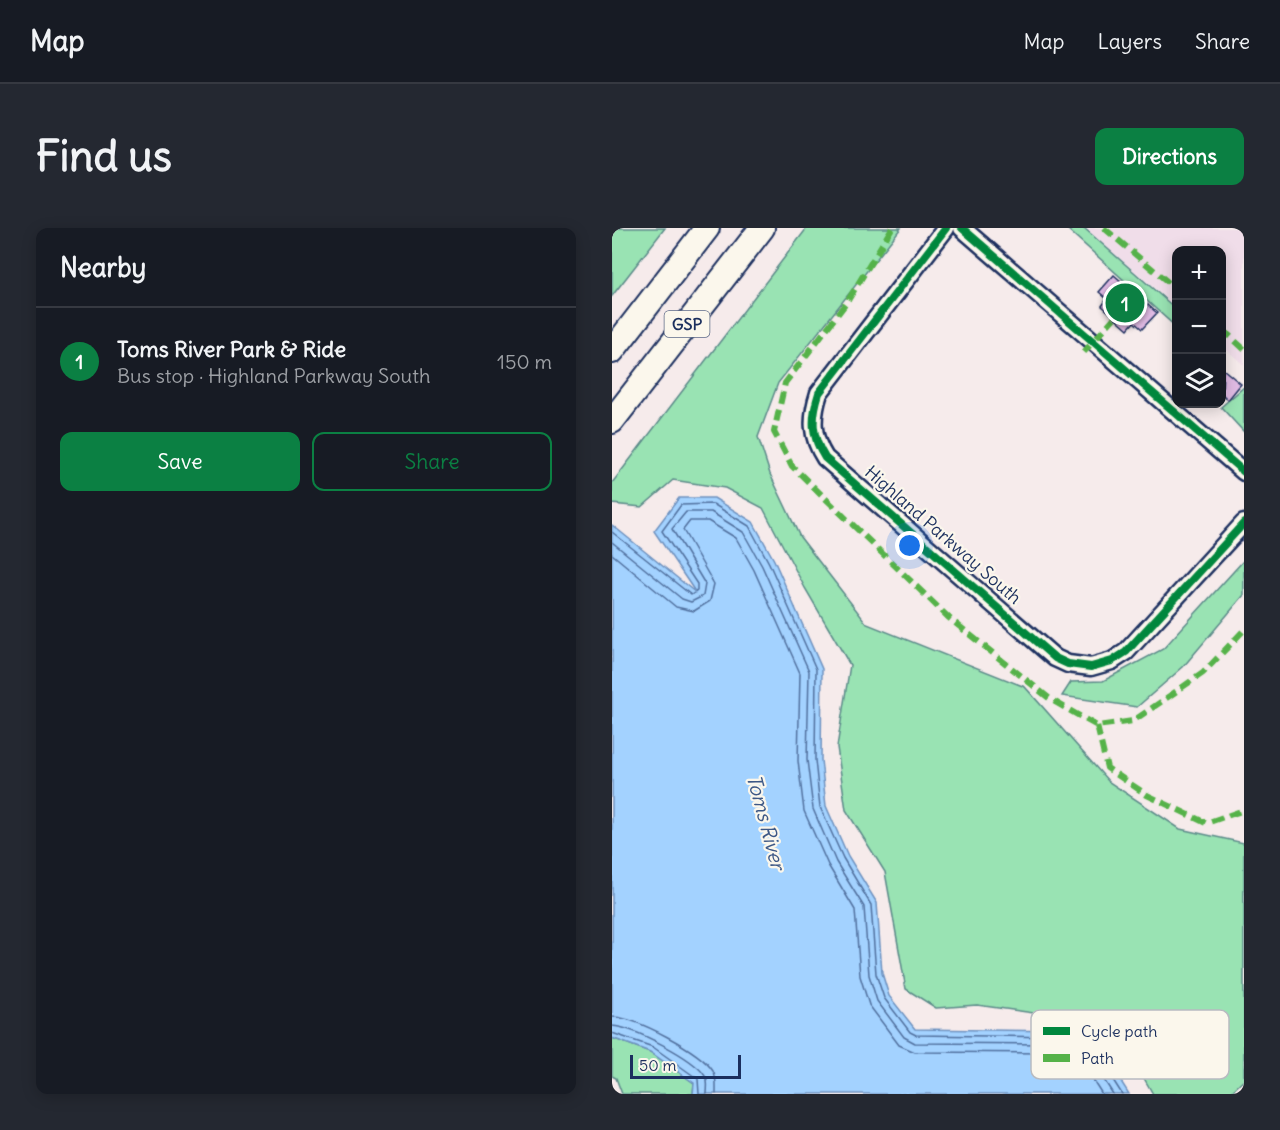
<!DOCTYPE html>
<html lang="en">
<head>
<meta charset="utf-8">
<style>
  body { margin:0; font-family:Delius,sans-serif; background:#242831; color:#f1f3f6 }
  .controls { position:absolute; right:18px; top:18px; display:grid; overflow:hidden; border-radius:12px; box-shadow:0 3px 15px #0003 }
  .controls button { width:54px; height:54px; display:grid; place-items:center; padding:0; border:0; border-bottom:2px solid #363941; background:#171b24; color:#f1f3f6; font:30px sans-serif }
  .scale { position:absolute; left:18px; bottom:15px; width:111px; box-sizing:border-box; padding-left:6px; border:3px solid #1b2f5e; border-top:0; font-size:16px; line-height:21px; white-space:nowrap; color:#1b2f5e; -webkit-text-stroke:4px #fbf7ec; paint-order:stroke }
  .you { position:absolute; left:298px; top:318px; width:21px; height:21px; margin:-15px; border:4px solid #fff; border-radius:50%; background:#1a73e8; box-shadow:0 0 0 9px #1a73e833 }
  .badge { display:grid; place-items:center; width:39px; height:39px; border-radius:50%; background:#0b8043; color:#fff; font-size:20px; font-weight:700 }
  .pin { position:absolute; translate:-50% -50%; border:3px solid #fff; box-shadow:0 2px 6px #0006 }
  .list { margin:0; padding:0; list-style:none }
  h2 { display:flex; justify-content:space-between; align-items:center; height:78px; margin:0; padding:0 24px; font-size:26px }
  h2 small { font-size:20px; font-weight:400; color:#9ea1a6 }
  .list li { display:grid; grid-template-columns:39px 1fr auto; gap:18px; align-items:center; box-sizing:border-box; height:108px; padding:0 24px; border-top:2px solid #363941 }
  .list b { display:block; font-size:22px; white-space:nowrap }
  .list p { margin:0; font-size:20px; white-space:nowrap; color:#9ea1a6 }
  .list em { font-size:20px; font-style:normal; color:#9ea1a6 }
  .actions { display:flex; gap:12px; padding:18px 24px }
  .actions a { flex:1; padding:14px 0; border:2px solid #0b8043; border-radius:12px; text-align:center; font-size:21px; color:#0b8043 }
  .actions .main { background:#0b8043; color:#fff }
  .icon { flex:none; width:33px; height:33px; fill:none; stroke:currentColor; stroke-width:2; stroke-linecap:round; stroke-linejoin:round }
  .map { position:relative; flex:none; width:632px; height:866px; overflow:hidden; border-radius:12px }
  header { display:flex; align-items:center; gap:36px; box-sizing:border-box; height:84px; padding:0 30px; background:#171b24; border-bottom:2px solid #363941 }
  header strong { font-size:28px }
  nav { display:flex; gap:33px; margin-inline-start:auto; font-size:21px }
  .intro { display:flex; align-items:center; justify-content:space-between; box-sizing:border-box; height:144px; padding:0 36px }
  h1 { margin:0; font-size:42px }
  .button { padding:15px 27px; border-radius:12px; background:#0b8043; color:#fff; font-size:21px; font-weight:700 }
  main { display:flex; gap:36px; padding:0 36px }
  aside { flex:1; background:#171b24; border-radius:12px; box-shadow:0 3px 15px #0003 }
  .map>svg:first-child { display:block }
  .built { fill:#f0dde9 }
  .green { fill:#99e3b3; stroke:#5a8988; stroke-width:1.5 }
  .water { fill:#a3d2ff; stroke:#6d91bf; stroke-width:1.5 }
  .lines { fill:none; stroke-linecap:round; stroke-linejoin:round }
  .shore { stroke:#51709e; stroke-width:1.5 }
  .building { fill:#e2bce5; stroke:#1b2f5e; stroke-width:1.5 }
  .minor-casing { stroke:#1b2f5e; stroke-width:21 }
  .highway-casing { stroke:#1b2f5e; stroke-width:28 }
  .minor { stroke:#fbf7ec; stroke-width:16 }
  .highway { stroke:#fbf7ec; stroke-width:24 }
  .quiet { stroke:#55b248; stroke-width:6; stroke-dasharray:12 6; stroke-linecap:butt }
  .cycleway-casing { stroke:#fbf7ec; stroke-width:11 }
  .cycleway { stroke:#00873e; stroke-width:8 }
  .labels { text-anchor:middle; stroke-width:4.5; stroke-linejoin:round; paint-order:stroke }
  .shield { fill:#fbf7ec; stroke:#5e6b89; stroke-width:1.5 }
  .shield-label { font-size:16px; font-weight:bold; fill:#1b2f5e }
  .street-label { font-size:18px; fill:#1b2f5e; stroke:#fbf7ec }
  .water-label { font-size:20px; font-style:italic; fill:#3d5886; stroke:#fbf7ec }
  .key { fill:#fbf7ec; stroke:#b8bbc1; stroke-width:1.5 }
  .key-label { font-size:16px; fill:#1b2f5e }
</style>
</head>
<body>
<header>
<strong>Map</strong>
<nav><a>Map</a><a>Layers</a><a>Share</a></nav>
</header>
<div class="intro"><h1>Find us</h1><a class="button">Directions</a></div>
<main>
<aside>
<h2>Nearby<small></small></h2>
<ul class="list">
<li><span class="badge">1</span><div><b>Toms River Park &amp; Ride</b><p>Bus stop · Highland Parkway South</p></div><em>150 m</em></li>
</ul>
<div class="actions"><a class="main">Save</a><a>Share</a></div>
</aside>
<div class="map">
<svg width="632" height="866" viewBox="0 0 632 866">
  <rect width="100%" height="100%" fill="#f6ebeb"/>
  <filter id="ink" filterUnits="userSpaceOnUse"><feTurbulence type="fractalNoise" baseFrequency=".0167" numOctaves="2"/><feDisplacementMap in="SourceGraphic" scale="12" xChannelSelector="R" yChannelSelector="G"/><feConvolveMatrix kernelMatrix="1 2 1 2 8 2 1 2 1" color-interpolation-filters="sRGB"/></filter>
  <g filter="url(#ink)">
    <path class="built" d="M473 0H632V137L610 118V22H564V79Z"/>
    <g class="green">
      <path d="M0 0H53L0 68Z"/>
      <path d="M195 0H289L166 155 146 209 158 246 188 309 255 396 413 459 497 554 568 601 632 615V852L617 866H541L516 822 477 799 429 786 365 777 324 780 294 761 273 644 234 582 225 519 238 437 193 360 151 280 113 260 61 252 30 279 0 276V255Z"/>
      <path d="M454 0H472L564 81V99Z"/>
      <path d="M632 159V204L609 179Z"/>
      <path d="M632 332V367L571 439 525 479 450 468 459 454 491 453 551 421Z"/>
      <path d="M0 810 38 824 82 855 81 866H10L4 850 0 848Z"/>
    </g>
    <path class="water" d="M67 270H102L141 294 162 332 210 441 209 532 214 578 236 628 265 675 270 745 277 768 303 801 449 803 484 814 517 866H81L82 855 38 824 0 810V297L84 365 42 303Z"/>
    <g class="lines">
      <g class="shore">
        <path d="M0 304 79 367 85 363V356L50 303 69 277 101 276 137 298 157 335 204 441 203 532 208 579 231 630 259 677 264 746 272 770 298 804 304 807 448 809 480 819 510 866"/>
        <path d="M0 314 70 371 79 374 91 368 93 356 60 301 74 284H99L131 304 150 338 197 443 195 532 201 581 224 634 252 679 257 747 265 773 292 809 303 815 447 816 475 825 501 866"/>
        <path d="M0 326 64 379 82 383 98 373 102 356 71 302 78 293H96L124 310 142 342 188 445 186 533 192 583 216 637 243 682 248 748 257 777 287 817 303 824 445 825 469 833 490 866"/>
        <path d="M0 789C24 789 88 823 101 843 105 850 104 858 104 866"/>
        <path d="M0 798C21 799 82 830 93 848 97 853 95 860 95 866"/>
        <path d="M0 805 41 819 86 851 87 866"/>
      </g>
    </g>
    <g class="building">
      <path d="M502 47 545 85 530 101 522 94 516 101 490 78 495 71 487 64Z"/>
      <path d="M611 141 629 156 616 172 610 166Z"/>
    </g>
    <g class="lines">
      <defs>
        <g id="minor">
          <path d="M334 0 207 165C199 190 199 208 213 230L443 430 456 436 479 439 500 433 514 424 632 295"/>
          <path d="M350 0 632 244"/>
        </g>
        <g id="highway">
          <path d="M0 123 95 0"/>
          <path d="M0 193 150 0"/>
        </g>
      </defs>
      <use href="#minor" class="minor-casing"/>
      <use href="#highway" class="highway-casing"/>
      <use href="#minor" class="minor"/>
      <use href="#highway" class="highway"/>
      <g class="quiet">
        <path d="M280 0 235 74 173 155 162 204 180 238 337 390 438 471 485 498 521 493 591 445 632 402"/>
        <path d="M492 0 564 61"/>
        <path d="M610 101 632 121"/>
        <path d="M472 124 502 90"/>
        <path d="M485 498 495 540 535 567 594 595 632 582"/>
      </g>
      <defs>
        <g id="cycleway">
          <path d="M334 0 207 165C199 190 199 208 213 230L443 430 456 436 479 439 500 433 514 424 632 295"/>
          <path d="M350 0 632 244"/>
        </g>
      </defs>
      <use href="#cycleway" class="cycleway-casing"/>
      <use href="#cycleway" class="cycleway"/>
    </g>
  </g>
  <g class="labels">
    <rect class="shield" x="52.5" y="83" width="45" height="26" rx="4.5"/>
    <g class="shield-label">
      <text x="75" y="102">GSP</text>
    </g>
    <g class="street-label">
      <text transform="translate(331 307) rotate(41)" y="6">Highland Parkway South</text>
    </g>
    <g class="water-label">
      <text transform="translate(154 594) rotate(75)" y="7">Toms River</text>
    </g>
  </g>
  <rect x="419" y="782" width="198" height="69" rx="9" class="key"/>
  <rect x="431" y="799" width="27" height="8" fill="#00873e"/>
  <rect x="431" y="826" width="27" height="8" fill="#55b248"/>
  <g class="key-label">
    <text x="469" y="809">Cycle path</text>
    <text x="469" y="836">Path</text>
  </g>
</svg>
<div class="controls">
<button>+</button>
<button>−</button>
<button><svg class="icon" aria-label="layers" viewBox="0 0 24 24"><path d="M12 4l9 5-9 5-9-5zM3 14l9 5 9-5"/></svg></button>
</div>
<div class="scale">50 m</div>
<div class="you"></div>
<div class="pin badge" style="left:513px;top:75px">1</div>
</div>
</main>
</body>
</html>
